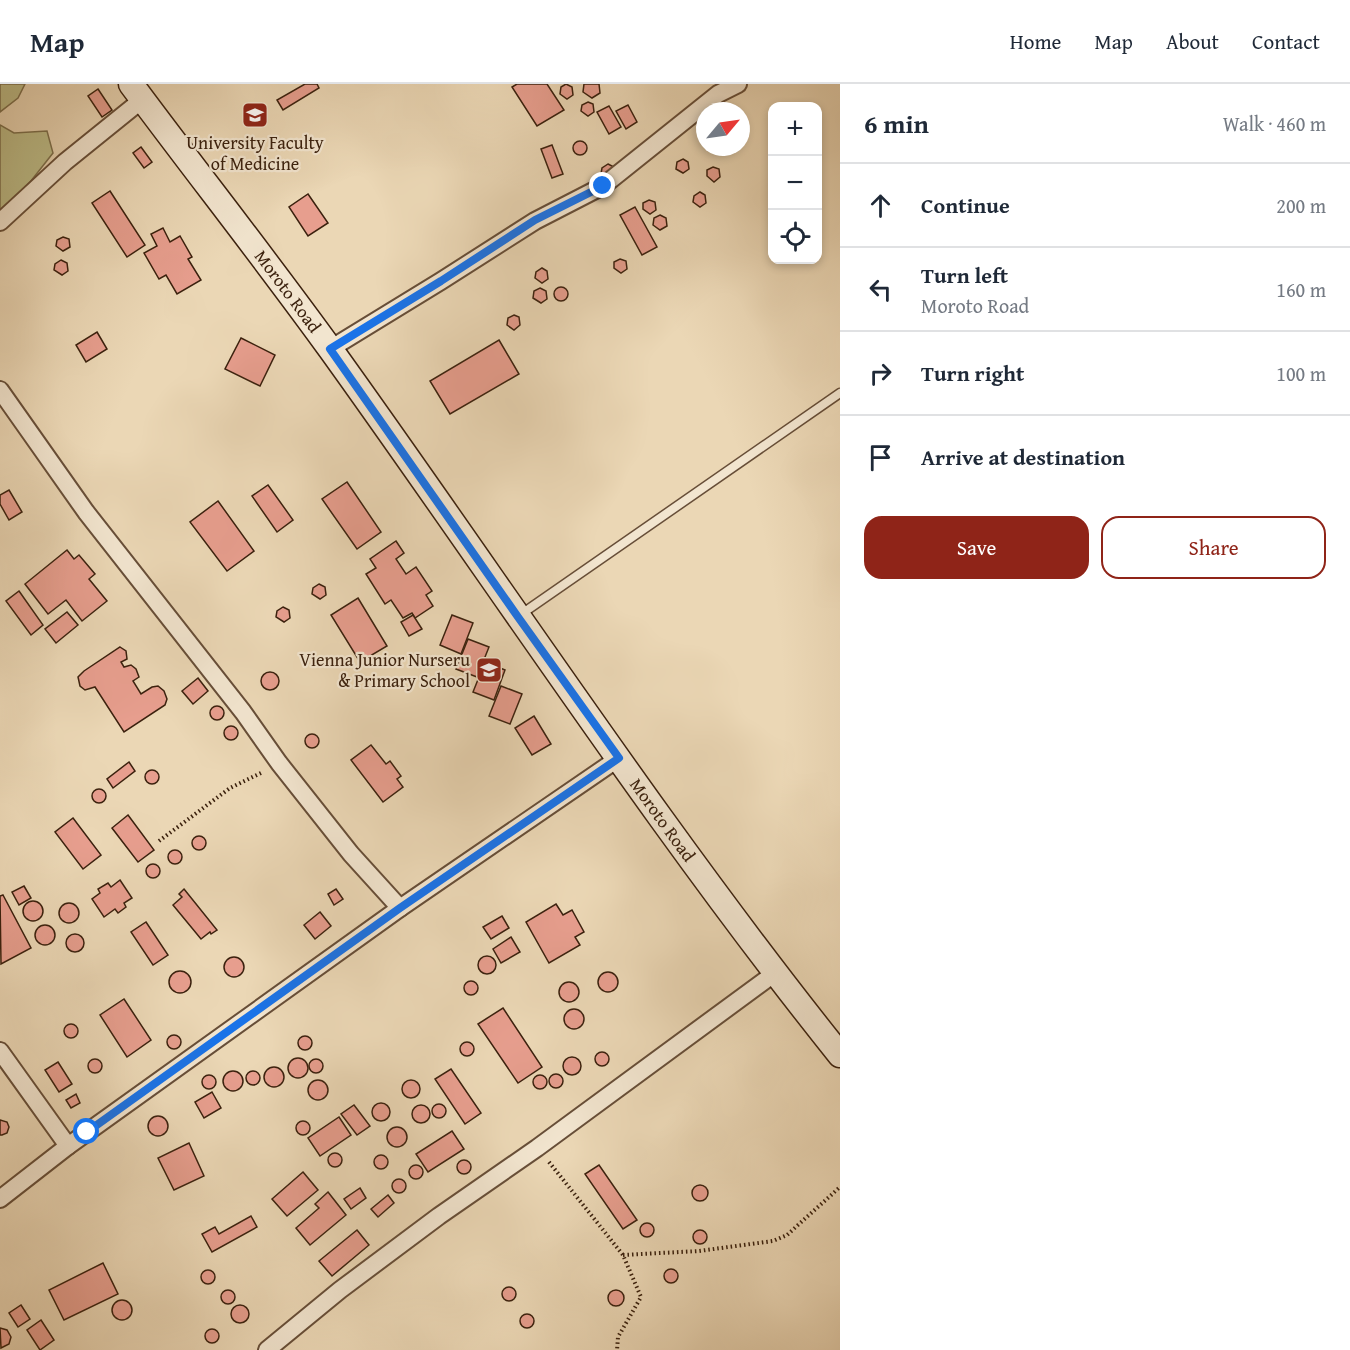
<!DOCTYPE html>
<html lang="en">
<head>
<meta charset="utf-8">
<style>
  body { margin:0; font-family:"Gentium Book Plus",serif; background:#f2f2f3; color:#1f2937 }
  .controls { position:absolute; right:18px; top:18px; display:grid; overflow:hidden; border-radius:12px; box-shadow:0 3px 9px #0003 }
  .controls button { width:54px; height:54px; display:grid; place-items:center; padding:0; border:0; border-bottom:2px solid #e0e1e3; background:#fff; color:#1f2937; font:30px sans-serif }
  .compass { position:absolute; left:696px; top:18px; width:54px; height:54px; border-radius:50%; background:#fff; box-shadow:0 3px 9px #0003; rotate:61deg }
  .stop { position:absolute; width:18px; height:18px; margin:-14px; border:4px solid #1a73e8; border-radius:50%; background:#fff }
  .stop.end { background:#1a73e8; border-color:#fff; box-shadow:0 2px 6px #0008 }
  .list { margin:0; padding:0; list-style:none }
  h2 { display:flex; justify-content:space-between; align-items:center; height:78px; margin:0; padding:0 24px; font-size:26px }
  h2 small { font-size:20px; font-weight:400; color:#747a83 }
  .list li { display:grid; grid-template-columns:39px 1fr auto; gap:18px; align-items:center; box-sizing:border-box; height:84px; padding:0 24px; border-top:2px solid #e0e1e3 }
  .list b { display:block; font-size:22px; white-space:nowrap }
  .list p { margin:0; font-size:20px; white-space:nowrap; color:#747a83 }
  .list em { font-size:20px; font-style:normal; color:#747a83 }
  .actions { display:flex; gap:12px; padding:18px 24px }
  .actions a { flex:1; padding:14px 0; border:2px solid #8f2418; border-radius:18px; text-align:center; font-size:21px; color:#8f2418 }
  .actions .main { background:#8f2418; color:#fff }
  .icon { flex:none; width:33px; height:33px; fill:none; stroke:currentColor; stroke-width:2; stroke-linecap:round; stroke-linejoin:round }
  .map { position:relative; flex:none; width:840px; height:1266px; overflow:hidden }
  header { display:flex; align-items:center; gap:36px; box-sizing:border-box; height:84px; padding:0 30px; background:#fff; border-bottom:2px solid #e0e1e3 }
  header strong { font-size:28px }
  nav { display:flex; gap:33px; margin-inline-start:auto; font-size:21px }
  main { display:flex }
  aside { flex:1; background:#fff }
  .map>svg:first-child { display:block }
  .green { fill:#bdbd89; stroke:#7c6f4c; stroke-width:1.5 }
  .building { fill:#e79e8e; stroke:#3b210e; stroke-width:1.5 }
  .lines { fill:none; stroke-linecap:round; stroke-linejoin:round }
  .service-casing { stroke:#674e38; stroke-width:11 }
  .minor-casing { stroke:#674e38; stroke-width:20 }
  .secondary-casing { stroke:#3b210e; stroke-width:27 }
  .path { stroke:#3b210e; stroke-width:4; stroke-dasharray:1.5 3; stroke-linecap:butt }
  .service { stroke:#f2e5cf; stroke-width:8 }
  .minor { stroke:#f2e5cf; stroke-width:16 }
  .secondary { stroke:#f2e5cf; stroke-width:24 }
  .route { stroke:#1a73e8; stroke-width:8 }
  .labels { text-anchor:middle; stroke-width:4.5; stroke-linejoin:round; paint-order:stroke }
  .poi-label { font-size:18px; fill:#3b210e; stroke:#f2e5cf }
  .street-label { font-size:18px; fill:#3b210e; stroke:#f2e5cf }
</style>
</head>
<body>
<header>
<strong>Map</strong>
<nav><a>Home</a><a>Map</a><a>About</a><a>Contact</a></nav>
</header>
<main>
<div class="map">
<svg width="840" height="1266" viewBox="0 0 840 1266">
  <rect width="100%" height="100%" fill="#ebd7b5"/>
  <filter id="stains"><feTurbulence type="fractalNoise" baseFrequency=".00333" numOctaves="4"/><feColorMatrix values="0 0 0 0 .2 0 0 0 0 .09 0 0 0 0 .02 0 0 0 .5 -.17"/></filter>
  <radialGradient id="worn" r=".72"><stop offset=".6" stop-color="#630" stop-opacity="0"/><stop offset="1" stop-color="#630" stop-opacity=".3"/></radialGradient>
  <g class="green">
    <path d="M0 0H25L18 14 0 28Z"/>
    <path d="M0 41 14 49 47 47 53 69 8 126 0 133Z"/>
  </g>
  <g class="building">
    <path d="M305 0H317L319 4 283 26 277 16Z"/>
    <path d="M517 0H547L564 26 537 42 512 3Z"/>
    <path d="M566 0 572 3 573 11 567 15 560 10 561 3Z"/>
    <path d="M584 0H599L600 9 592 14 583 8Z"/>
    <path d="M98 5 112 26 102 33 88 12Z"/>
    <path d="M588 18 593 20 594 28 588 32 581 27 582 21Z"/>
    <path d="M628 21 637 38 626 45 616 27Z"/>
    <path d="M609 22 621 43 609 50 597 28Z"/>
    <circle cx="580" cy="64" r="7"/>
    <path d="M552 61 563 90 552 94 541 65Z"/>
    <path d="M141 63 152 78 144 84 133 69Z"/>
    <path d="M683 75 688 78 689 85 683 89 676 85 677 78Z"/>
    <path d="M608 80 614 83 609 95 601 90 602 84Z"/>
    <path d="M713 83 719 85 720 93 714 98 707 92V86Z"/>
    <path d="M110 107 145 161 127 173 92 119Z"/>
    <path d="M700 108 705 111 706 119 700 123 693 118 694 112Z"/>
    <path d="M308 110 328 139 308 152 289 123Z"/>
    <path d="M649 116 655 118 656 126 650 130 643 125V119Z"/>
    <path d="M635 123 657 163 642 171 620 131Z"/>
    <path d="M660 131 666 134 667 142 660 146 653 141 654 134Z"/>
    <path d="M163 144 170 158 180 152 192 173 188 175 201 196 177 210 166 191 159 195 144 169 157 162 151 150Z"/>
    <path d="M63 153 69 155 70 163 63 167 56 162 57 156Z"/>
    <path d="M620 175 626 177 627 185 621 189 614 184V178Z"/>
    <path d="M61 176 67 179 68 187 62 191 54 186 55 180Z"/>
    <path d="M542 184 547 187 548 195 542 199 535 194 536 188Z"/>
    <circle cx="561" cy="210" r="7"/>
    <path d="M540 204 546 207 547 215 541 219 533 214 534 207Z"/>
    <path d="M514 231 519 233 520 241 514 246 507 241 508 234Z"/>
    <path d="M97 248 107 265 86 278 76 261Z"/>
    <path d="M241 254 275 271 260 302 225 285Z"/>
    <path d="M499 256 519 290 450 330 430 297Z"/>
    <path d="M347 398 381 448 357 465 322 415Z"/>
    <path d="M268 401 293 436 277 448 252 412Z"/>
    <path d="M9 406 22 428 9 436 0 420V411Z"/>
    <path d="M218 417 254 467 227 487 190 438Z"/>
    <path d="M396 457 404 469 396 475 406 490 416 483 432 507 426 511 433 522 415 534 412 529 403 534 391 516 385 520 366 490 376 484 370 475Z"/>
    <path d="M67 466 74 475 79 471 95 490 89 495 107 517 82 537 66 516 48 530 25 500Z"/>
    <path d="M319 500 325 503 326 511 320 515 312 510 313 504Z"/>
    <path d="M19 507 43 541 31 551 6 517Z"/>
    <path d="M358 514 387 562 360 578 331 531Z"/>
    <path d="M283 523 289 526 290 534 284 538 276 533 277 527Z"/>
    <path d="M67 528 78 541 56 559 45 545Z"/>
    <path d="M413 531 422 545 409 552 401 538Z"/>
    <path d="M452 531 473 539 461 570 440 561Z"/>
    <path d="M468 555 489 563 477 593 456 585Z"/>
    <path d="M120 563 126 567 127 575 121 578 124 583 131 581 136 585 139 593 133 597 141 610 152 603 158 602 164 607 167 615 165 621 124 648 95 603 85 606 80 602 78 593 84 587Z"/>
    <path d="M485 578 505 586 494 616 473 608Z"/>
    <circle cx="270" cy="597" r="9"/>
    <path d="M198 594 208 607 193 620 182 607Z"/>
    <path d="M501 602 522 610 510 640 489 632Z"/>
    <circle cx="217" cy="629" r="7"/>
    <path d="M534 632 551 660 532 671 515 644Z"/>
    <circle cx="231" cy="649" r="7"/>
    <circle cx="312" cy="657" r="7"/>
    <path d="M371 661 386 680 390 677 401 692 397 695 403 703 383 718 351 676Z"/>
    <path d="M129 678 135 687 113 704 107 695Z"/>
    <circle cx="152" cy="693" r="7"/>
    <circle cx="99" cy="712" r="7"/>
    <path d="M128 731 154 766 138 778 112 744Z"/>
    <path d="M73 734 101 771 83 785 55 748Z"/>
    <circle cx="199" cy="759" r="7"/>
    <circle cx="175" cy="773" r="7"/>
    <circle cx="153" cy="787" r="7"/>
    <path d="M120 796 132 814 124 819 126 823 118 829 115 825 104 833 92 815 100 809 98 805 108 799 111 803Z"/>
    <path d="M24 802 31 814 19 821 12 808Z"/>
    <path d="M184 805 217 846 211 850 210 848 201 855 173 821 182 813 179 810Z"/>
    <path d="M336 805 343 815 334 821 328 810Z"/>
    <path d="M3 811 31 864 1 880 0 812Z"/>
    <circle cx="33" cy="827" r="10"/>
    <circle cx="69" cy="829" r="10"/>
    <path d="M556 820 563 831 572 826 584 848 575 853 580 861 549 879 526 838Z"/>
    <path d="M320 828 331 842 315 855 304 841Z"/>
    <path d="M502 832 509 844 491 855 483 843Z"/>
    <path d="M146 838 168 871 153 881 131 848Z"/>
    <circle cx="45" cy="851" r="10"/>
    <circle cx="75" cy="859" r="9"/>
    <path d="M511 853 520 868 501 879 493 865Z"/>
    <circle cx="487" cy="881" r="9"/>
    <circle cx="234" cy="883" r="10"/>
    <circle cx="180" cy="898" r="11"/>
    <circle cx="608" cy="898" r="10"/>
    <circle cx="471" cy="904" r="7"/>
    <circle cx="569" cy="908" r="10"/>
    <path d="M124 915 151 956 127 973 100 931Z"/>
    <path d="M503 924 542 983 518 999 478 940Z"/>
    <circle cx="574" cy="935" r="10"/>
    <circle cx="71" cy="947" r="7"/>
    <circle cx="174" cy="958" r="7"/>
    <circle cx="305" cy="959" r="7"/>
    <circle cx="467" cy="965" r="7"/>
    <circle cx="602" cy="975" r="7"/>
    <circle cx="572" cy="982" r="9"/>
    <circle cx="298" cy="984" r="10"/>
    <circle cx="95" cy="982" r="7"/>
    <circle cx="316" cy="982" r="7"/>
    <path d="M58 978 72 1000 59 1008 45 986Z"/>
    <circle cx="274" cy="993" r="10"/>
    <path d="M451 985 481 1029 465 1040 435 995Z"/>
    <circle cx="253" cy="994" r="7"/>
    <circle cx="233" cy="997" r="10"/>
    <circle cx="556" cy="997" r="7"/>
    <circle cx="209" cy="998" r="7"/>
    <circle cx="540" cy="998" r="7"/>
    <circle cx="411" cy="1005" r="9"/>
    <circle cx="318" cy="1006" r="10"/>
    <path d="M212 1008 221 1024 204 1034 195 1018Z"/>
    <path d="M76 1010 80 1019 71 1024 66 1016Z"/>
    <circle cx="381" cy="1028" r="9"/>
    <circle cx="439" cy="1027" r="7"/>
    <circle cx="421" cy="1030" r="9"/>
    <path d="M354 1021 370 1042 357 1051 341 1030Z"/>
    <circle cx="158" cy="1042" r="10"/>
    <path d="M339 1033 351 1051 320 1072 308 1054Z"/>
    <path d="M0 1036 7 1038 9 1043 7 1049 2 1051H0Z"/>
    <circle cx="303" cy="1044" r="7"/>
    <circle cx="397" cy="1053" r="10"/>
    <path d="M452 1047 464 1065 428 1088 416 1070Z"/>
    <path d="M189 1059 204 1092 174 1106 158 1074Z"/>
    <circle cx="335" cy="1076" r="7"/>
    <circle cx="381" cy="1078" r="7"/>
    <circle cx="464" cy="1083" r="7"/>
    <path d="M599 1081 637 1136 623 1145 585 1090Z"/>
    <circle cx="416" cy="1088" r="7"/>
    <path d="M303 1088 318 1106 287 1132 272 1115Z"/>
    <circle cx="399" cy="1102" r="7"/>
    <circle cx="700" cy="1109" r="8"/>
    <path d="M360 1104 366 1114 351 1125 344 1115Z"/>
    <path d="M328 1108 346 1131 310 1161 296 1144 319 1124 315 1120Z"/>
    <path d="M388 1111 394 1119 378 1133 371 1125Z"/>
    <path d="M251 1132 257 1143 212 1168 202 1150 215 1143 219 1150Z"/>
    <circle cx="647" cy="1146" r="7"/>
    <path d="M357 1146 369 1161 332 1192 319 1177Z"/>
    <circle cx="700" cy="1153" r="7"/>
    <path d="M103 1179 118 1210 64 1236 49 1206Z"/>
    <circle cx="671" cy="1192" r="7"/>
    <circle cx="208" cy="1193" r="7"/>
    <circle cx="509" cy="1210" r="7"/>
    <circle cx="616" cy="1214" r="8"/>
    <circle cx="228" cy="1213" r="7"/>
    <circle cx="122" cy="1226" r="10"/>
    <circle cx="240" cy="1230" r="9"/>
    <path d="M21 1221 30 1235 18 1243 9 1229Z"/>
    <circle cx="527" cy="1237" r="7"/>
    <path d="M41 1236 54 1256 40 1266 27 1246Z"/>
    <path d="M0 1244 7 1246 11 1253 9 1260 1 1264Z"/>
    <circle cx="212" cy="1252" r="7"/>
  </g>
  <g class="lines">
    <defs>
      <path id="service" d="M520 531 840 309"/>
      <g id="minor">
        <path d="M0 138 65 78 143 15"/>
        <path d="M330 265 441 197 535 137 603 102 718 10 738 0"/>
        <path d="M0 306 86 428 243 628 279 679 351 770 400 824"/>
        <path d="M0 967 68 1062 400 824 619 674"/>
        <path d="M0 1115 68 1062"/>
        <path d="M267 1266 340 1206 439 1132 537 1064 775 889"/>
      </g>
      <g id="secondary">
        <path id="s1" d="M131 0C197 89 266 176 331 266 500 501 659 745 840 971"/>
      </g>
    </defs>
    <use href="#service" class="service-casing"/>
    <use href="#minor" class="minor-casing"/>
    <use href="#secondary" class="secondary-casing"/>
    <g class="path">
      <path d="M159 757 230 704 263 688"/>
      <path d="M549 1078 623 1171 641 1213 618 1253 617 1266"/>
      <path d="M623 1171 699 1167 773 1157 787 1151 840 1103"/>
    </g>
    <use href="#service" class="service"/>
    <use href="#minor" class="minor"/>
    <use href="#secondary" class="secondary"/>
  </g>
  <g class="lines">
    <path class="route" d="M87 1048 400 824 619 674 518 533 330 265 441 197 535 136 603 102"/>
  </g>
  <defs>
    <symbol id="university-square" viewBox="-11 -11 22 22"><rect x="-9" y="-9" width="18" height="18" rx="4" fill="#8f2418" stroke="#f2e5cf"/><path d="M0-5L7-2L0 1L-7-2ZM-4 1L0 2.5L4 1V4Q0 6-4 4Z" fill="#fff"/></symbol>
    <symbol id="school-square" viewBox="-11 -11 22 22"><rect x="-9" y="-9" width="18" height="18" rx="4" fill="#8f2418" stroke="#f2e5cf"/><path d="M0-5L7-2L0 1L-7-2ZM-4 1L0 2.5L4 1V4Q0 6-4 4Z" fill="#fff"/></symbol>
  </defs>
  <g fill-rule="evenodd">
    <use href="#university-square" x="240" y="16" width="30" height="30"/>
    <use href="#school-square" x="474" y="571" width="30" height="30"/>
  </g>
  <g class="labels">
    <g class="poi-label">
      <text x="255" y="65">University Faculty<tspan x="255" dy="21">of Medicine</tspan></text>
      <text x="470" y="582" text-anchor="end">Vienna Junior Nurseru<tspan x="470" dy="21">&amp; Primary School</tspan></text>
    </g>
    <g class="street-label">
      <text dy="6" stroke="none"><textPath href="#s1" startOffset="260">Moroto Road</textPath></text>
      <text dy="6" stroke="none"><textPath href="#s1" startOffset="908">Moroto Road</textPath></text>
    </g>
  </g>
  <rect width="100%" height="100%" filter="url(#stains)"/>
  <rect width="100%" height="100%" fill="url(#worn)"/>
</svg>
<div class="controls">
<button>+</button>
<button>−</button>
<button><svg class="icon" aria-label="locate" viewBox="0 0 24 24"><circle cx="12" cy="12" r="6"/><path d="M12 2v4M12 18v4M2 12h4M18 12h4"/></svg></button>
</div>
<svg class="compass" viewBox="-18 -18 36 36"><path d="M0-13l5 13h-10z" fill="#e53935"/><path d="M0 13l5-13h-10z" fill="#747a83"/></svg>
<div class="stop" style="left:87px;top:1048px"></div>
<div class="stop end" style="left:603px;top:102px"></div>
</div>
<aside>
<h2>6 min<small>Walk · 460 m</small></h2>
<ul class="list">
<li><svg class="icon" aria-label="ahead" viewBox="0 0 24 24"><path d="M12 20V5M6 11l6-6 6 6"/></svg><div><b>Continue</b></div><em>200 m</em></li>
<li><svg class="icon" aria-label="left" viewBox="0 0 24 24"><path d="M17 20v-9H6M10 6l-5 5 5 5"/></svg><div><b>Turn left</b><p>Moroto Road</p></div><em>160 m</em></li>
<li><svg class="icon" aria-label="right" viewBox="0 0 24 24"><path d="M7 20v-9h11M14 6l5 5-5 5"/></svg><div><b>Turn right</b></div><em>100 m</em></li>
<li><svg class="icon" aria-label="arrive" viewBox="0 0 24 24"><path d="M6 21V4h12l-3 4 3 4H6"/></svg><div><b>Arrive at destination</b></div></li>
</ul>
<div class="actions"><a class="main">Save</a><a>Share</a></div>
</aside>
</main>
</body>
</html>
